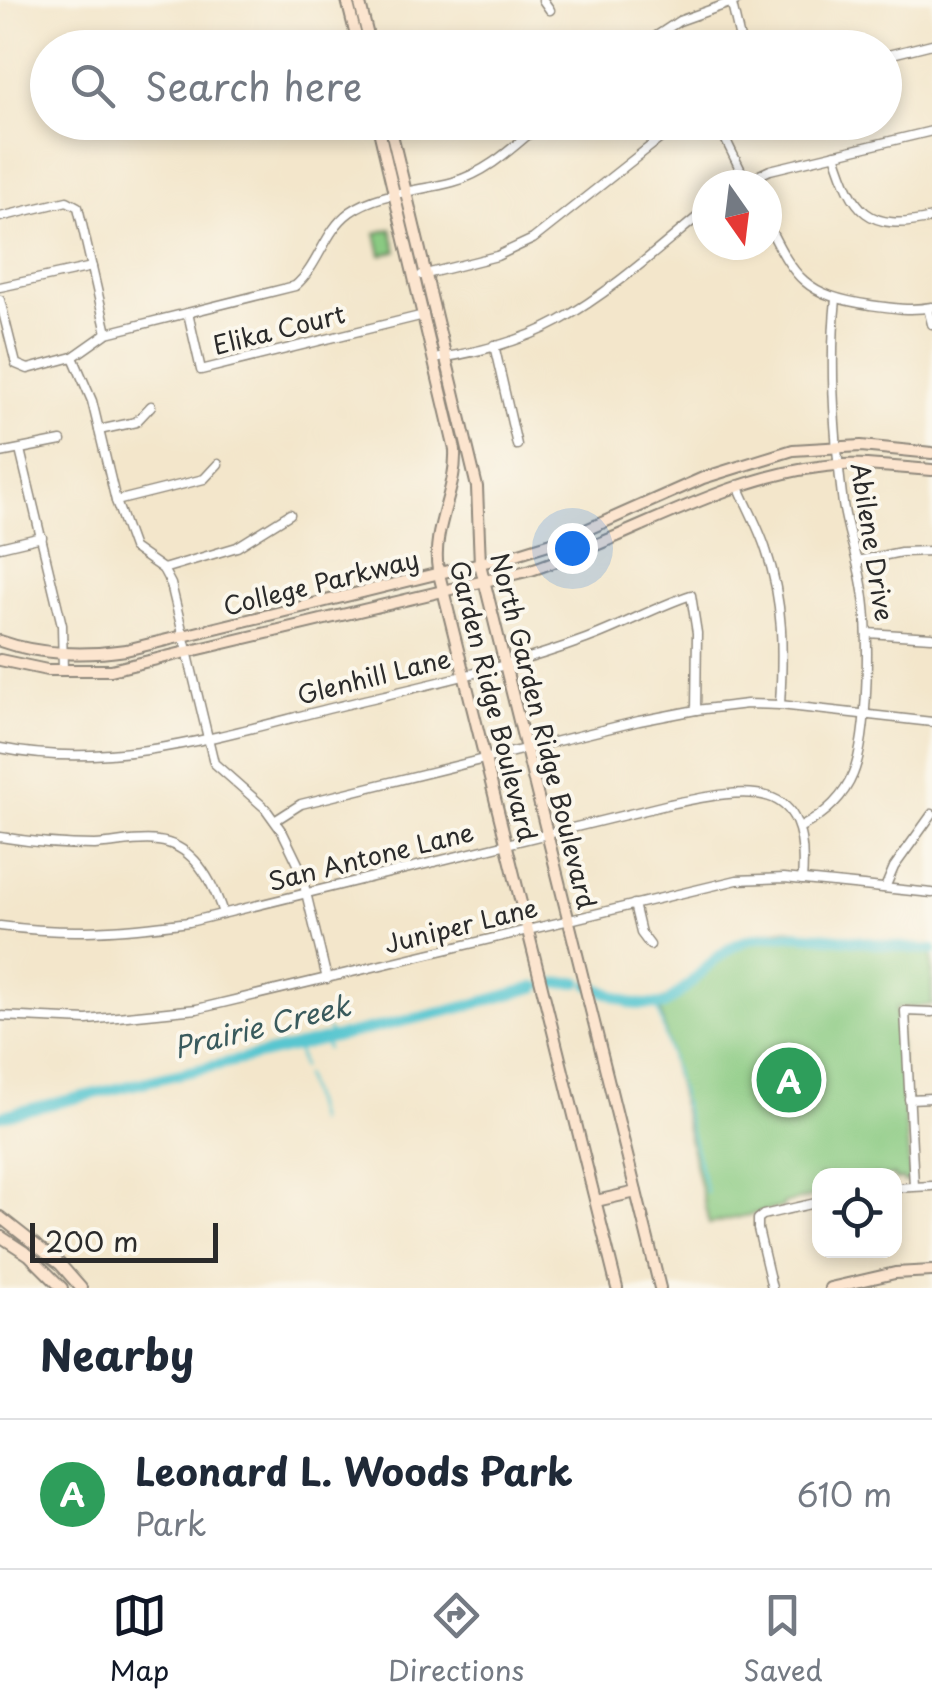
<!DOCTYPE html>
<html lang="en">
<head>
<meta charset="utf-8">
<style>
  body { margin:0; font-family:"Playpen Sans",sans-serif; background:#f2f2f3; color:#1f2937 }
  .controls { position:absolute; right:30px; bottom:30px; display:grid; overflow:hidden; border-radius:20px; box-shadow:0 5px 15px #0003 }
  .controls button { width:90px; height:90px; display:grid; place-items:center; padding:0; border:0; border-bottom:2px solid #e0e1e3; background:#fff; color:#1f2937; font:50px sans-serif }
  .compass { position:absolute; left:692px; top:170px; width:90px; height:90px; border-radius:50%; background:#fff; box-shadow:0 5px 15px #0003; rotate:166deg }
  .scale { position:absolute; left:30px; bottom:25px; width:188px; box-sizing:border-box; padding-left:10px; border:5px solid #2b2b2b; border-top:0; font-size:28px; line-height:35px; white-space:nowrap; color:#2b2b2b; -webkit-text-stroke:8px #fbf7ec; paint-order:stroke }
  .you { position:absolute; left:572px; top:548px; width:35px; height:35px; margin:-25px; border:8px solid #fff; border-radius:50%; background:#1a73e8; box-shadow:0 0 0 15px #1a73e833 }
  .badge { display:grid; place-items:center; width:65px; height:65px; border-radius:50%; background:#111827; color:#fff; font-size:32px; font-weight:700 }
  .pin { position:absolute; translate:-50% -50%; border:5px solid #fff; box-shadow:0 2px 10px #0006 }
  .list { margin:0; padding:0; list-style:none }
  h2 { display:flex; justify-content:space-between; align-items:center; height:130px; margin:0; padding:0 40px; font-size:42px }
  h2 small { font-size:32px; font-weight:400; color:#747a83 }
  .list li { display:grid; grid-template-columns:65px 1fr auto; gap:30px; align-items:center; box-sizing:border-box; height:150px; padding:0 40px; border-top:2px solid #e0e1e3 }
  .list b { display:block; font-size:38px; white-space:nowrap }
  .list p { margin:0; font-size:32px; white-space:nowrap; color:#747a83 }
  .list em { font-size:32px; font-style:normal; color:#747a83 }
  .icon { flex:none; width:55px; height:55px; fill:none; stroke:currentColor; stroke-width:2; stroke-linecap:round; stroke-linejoin:round }
  .map { position:relative; flex:none; width:932px; height:1288px; overflow:hidden }
  .search { position:absolute; background:#fff; box-shadow:0 5px 15px #0003; left:30px; right:30px; top:30px; height:110px; display:flex; align-items:center; gap:25px; box-sizing:border-box; padding:0 35px; border-radius:55px; color:#747a83; font-size:38px }
  .sheet { height:280px; background:#fff }
  nav { display:flex; justify-content:space-around; align-items:center; box-sizing:border-box; height:140px; border-top:2px solid #e0e1e3; background:#fff; font-size:28px; color:#747a83 }
  nav a { display:grid; justify-items:center; gap:5px }
  nav .on { color:#111827 }
  .map>svg:first-child { display:block }
  .green { fill:#8aca82; stroke:#5a7a56; stroke-width:2.5 }
  .lines { fill:none; stroke-linecap:round; stroke-linejoin:round }
  .stream { stroke:#59c6d0; stroke-width:2.5 }
  .river { stroke:#59c6d0; stroke-width:11 }
  .street-casing { stroke:#8f887b; stroke-width:11 }
  .secondary-casing { stroke:#8f887b; stroke-width:14 }
  .street { stroke:#fff; stroke-width:8 }
  .secondary { stroke:#fce5cf; stroke-width:10 }
  .labels { text-anchor:middle; stroke-width:8; stroke-linejoin:round; paint-order:stroke }
  .street-label { font-size:25px; fill:#2b2b2b; stroke:#fbf7ec }
  .water-label { font-size:28px; font-style:italic; fill:#395a5d; stroke:#fbf7ec }
</style>
</head>
<body>
<div class="map">
<svg width="932" height="1288" viewBox="0 0 932 1288">
  <rect width="100%" height="100%" fill="#fbf7ec"/>
  <filter id="ink" filterUnits="userSpaceOnUse"><feTurbulence type="fractalNoise" baseFrequency=".01" numOctaves="2"/><feDisplacementMap in="SourceGraphic" scale="20" xChannelSelector="R" yChannelSelector="G"/><feConvolveMatrix kernelMatrix="1 2 1 2 8 2 1 2 1" color-interpolation-filters="sRGB"/></filter>
  <filter id="wash" filterUnits="userSpaceOnUse"><feTurbulence type="fractalNoise" baseFrequency=".0048" numOctaves="4" result="noise"/><feDisplacementMap in="SourceGraphic" scale="40" xChannelSelector="R" yChannelSelector="G"/><feGaussianBlur stdDeviation="2.25" result="paint"/><feColorMatrix in="noise" values="0 0 0 0 0 0 0 0 0 0 0 0 0 0 0 0 0 1.4 0 .05"/><feComposite in="paint" operator="in"/></filter>
  <g filter="url(#wash)">
    <rect width="100%" height="100%" fill="#f3e6cb"/>
    <g class="green">
      <path d="M391 229 397 251 381 255 376 233Z"/>
      <path d="M785 929 878 943 932 946V1005L896 1008 910 1176 909 1181 904 1182 903 1179 895 1180 894 1176H820L819 1195 783 1204V1207L709 1224 658 1002C692 986 693 971 718 952 738 937 761 932 785 929Z"/>
    </g>
    <g class="lines">
      <g class="stream">
        <path d="M657 1006 707 1193"/>
        <path d="M328 1030 331 1038"/>
        <path d="M324 1040 327 1049"/>
        <path d="M297 1046 302 1068"/>
        <path d="M304 1075 317 1122"/>
      </g>
      <g class="river">
        <path d="M547 984 578 982"/>
        <path d="M590 985 633 1004 663 1005C690 989 707 961 734 946 779 920 877 948 932 950"/>
        <path d="M0 1116 460 1008 536 987"/>
      </g>
    </g>
  </g>
  <g filter="url(#ink)">
    <g class="lines">
      <defs>
        <g id="street">
          <path d="M543 0 550 10"/>
          <path d="M731 0 742 48"/>
          <path d="M638 48 679 21 738 0"/>
          <path d="M884 56 932 44"/>
          <path d="M717 122 748 185"/>
          <path d="M835 154C853 211 867 233 932 218"/>
          <path d="M738 185 770 170 932 131"/>
          <path d="M0 217 67 201 78 207 107 333"/>
          <path d="M767 223C795 279 805 295 870 305 891 308 911 311 932 307"/>
          <path d="M422 275 497 256 533 239 681 122"/>
          <path d="M0 287 92 267"/>
          <path d="M0 300 16 364 28 369 73 357 107 333 295 286C319 266 324 231 350 212 378 192 421 191 453 182 489 172 515 145 543 122"/>
          <path d="M928 308 932 324"/>
          <path d="M188 313 201 370 424 315"/>
          <path d="M494 345 517 445"/>
          <path d="M73 357 92 401 116 501 133 548 163 569 171 584 214 763 265 808 283 833 300 868 327 979"/>
          <path d="M434 359C475 353 523 341 559 321 613 291 659 248 707 209"/>
          <path d="M99 430 136 422 151 406"/>
          <path d="M20 450 62 625 63 671"/>
          <path d="M0 453 61 441"/>
          <path d="M738 485C747 507 759 528 766 550 784 602 783 652 780 705"/>
          <path d="M116 501 204 479 218 464"/>
          <path d="M0 547 42 537"/>
          <path d="M857 561 901 552 932 551"/>
          <path d="M163 569 237 547 290 514"/>
          <path d="M867 633 932 637"/>
          <path d="M0 748C117 772 231 732 344 705 425 685 508 668 586 639 622 626 655 607 691 595L697 633 696 710"/>
          <path d="M276 820 301 804 639 721 696 710 747 704 780 705 932 722"/>
          <path d="M801 827C824 815 843 799 853 774 869 735 870 628 862 585 857 555 845 527 842 496 834 431 829 364 836 299"/>
          <path d="M0 837C31 842 64 845 95 845 116 844 138 838 158 841 195 845 213 883 223 913"/>
          <path d="M885 888 894 867 932 814"/>
          <path d="M634 904 641 933 650 945"/>
          <path d="M0 926C69 935 121 931 189 922L670 804C748 788 811 775 802 880"/>
          <path d="M0 1016 87 1020 197 1009 737 880 784 878 932 893"/>
          <path d="M909 1099 932 1098"/>
          <path d="M914 1186 905 1011 932 1012"/>
          <path d="M894 1188 932 1186"/>
          <path d="M772 1288 758 1229V1219L763 1215 820 1202"/>
        </g>
        <g id="secondary">
          <path d="M347 0 359 48"/>
          <path d="M359 0 371 48"/>
          <path d="M377 122 455 450C457 492 431 529 438 570L617 1288"/>
          <path d="M389 122 477 487 480 564 660 1288"/>
          <path d="M0 641C39 655 86 656 126 650L513 555 568 538 703 478 793 450 861 446 932 453"/>
          <path d="M0 660 47 670H111L531 570C626 539 719 480 818 467 856 461 894 468 932 470"/>
          <path d="M596 1201 636 1192"/>
          <path d="M0 1217 60 1264 81 1288"/>
          <path d="M0 1236 29 1255 62 1288"/>
          <path d="M830 1288 895 1273 932 1271"/>
        </g>
      </defs>
      <use href="#street" class="street-casing"/>
      <use href="#secondary" class="secondary-casing"/>
      <use href="#street" class="street"/>
      <use href="#secondary" class="secondary"/>
    </g>
  </g>
  <g class="labels">
    <g class="street-label">
      <text transform="translate(279 330) rotate(-14)" y="9">Elika Court</text>
      <text transform="translate(872 542) rotate(81)" y="9">Abilene Drive</text>
      <text transform="translate(321 583) rotate(-14)" y="9">College Parkway</text>
      <text transform="translate(374 677) rotate(-14)" y="9">Glenhill Lane</text>
      <text transform="translate(493 701) rotate(76)" y="9">Garden Ridge Boulevard</text>
      <text transform="translate(543 731) rotate(76)" y="9">North Garden Ridge Boulevard</text>
      <text transform="translate(371 857) rotate(-14)" y="9">San Antone Lane</text>
      <text transform="translate(461 926) rotate(-14)" y="9">Juniper Lane</text>
    </g>
    <g class="water-label">
      <text transform="translate(262 1027) rotate(-14)" y="10">Prairie Creek</text>
    </g>
  </g>
</svg>
<div class="controls">
<button><svg class="icon" aria-label="locate" viewBox="0 0 24 24"><circle cx="12" cy="12" r="6"/><path d="M12 2v4M12 18v4M2 12h4M18 12h4"/></svg></button>
</div>
<svg class="compass" viewBox="-18 -18 36 36"><path d="M0-13l5 13h-10z" fill="#e53935"/><path d="M0 13l5-13h-10z" fill="#747a83"/></svg>
<div class="scale">200 m</div>
<div class="you"></div>
<div class="pin badge" style="left:789px;top:1080px;background:#2e9e5b">A</div>
<div class="search"><svg class="icon" aria-label="search" viewBox="0 0 24 24"><circle cx="10" cy="10" r="6"/><path d="M15 15l6 6"/></svg>Search here</div>
</div>
<section class="sheet">
<h2>Nearby<small></small></h2>
<ul class="list">
<li><span class="badge" style="background:#2e9e5b">A</span><div><b>Leonard L. Woods Park</b><p>Park</p></div><em>610 m</em></li>
</ul>
</section>
<nav>
<a class="on"><svg class="icon" aria-label="map" viewBox="0 0 24 24"><path d="M3 6l6-2 6 2 6-2v14l-6 2-6-2-6 2zM9 4v14M15 6v14"/></svg>Map</a>
<a><svg class="icon" aria-label="directions" viewBox="0 0 24 24"><path d="M12 3l9 9-9 9-9-9zM9 14v-3h6M13 9l2 2-2 2"/></svg>Directions</a>
<a><svg class="icon" aria-label="saved" viewBox="0 0 24 24"><path d="M7 4h10v16l-5-4-5 4z"/></svg>Saved</a>
</nav>
</body>
</html>
